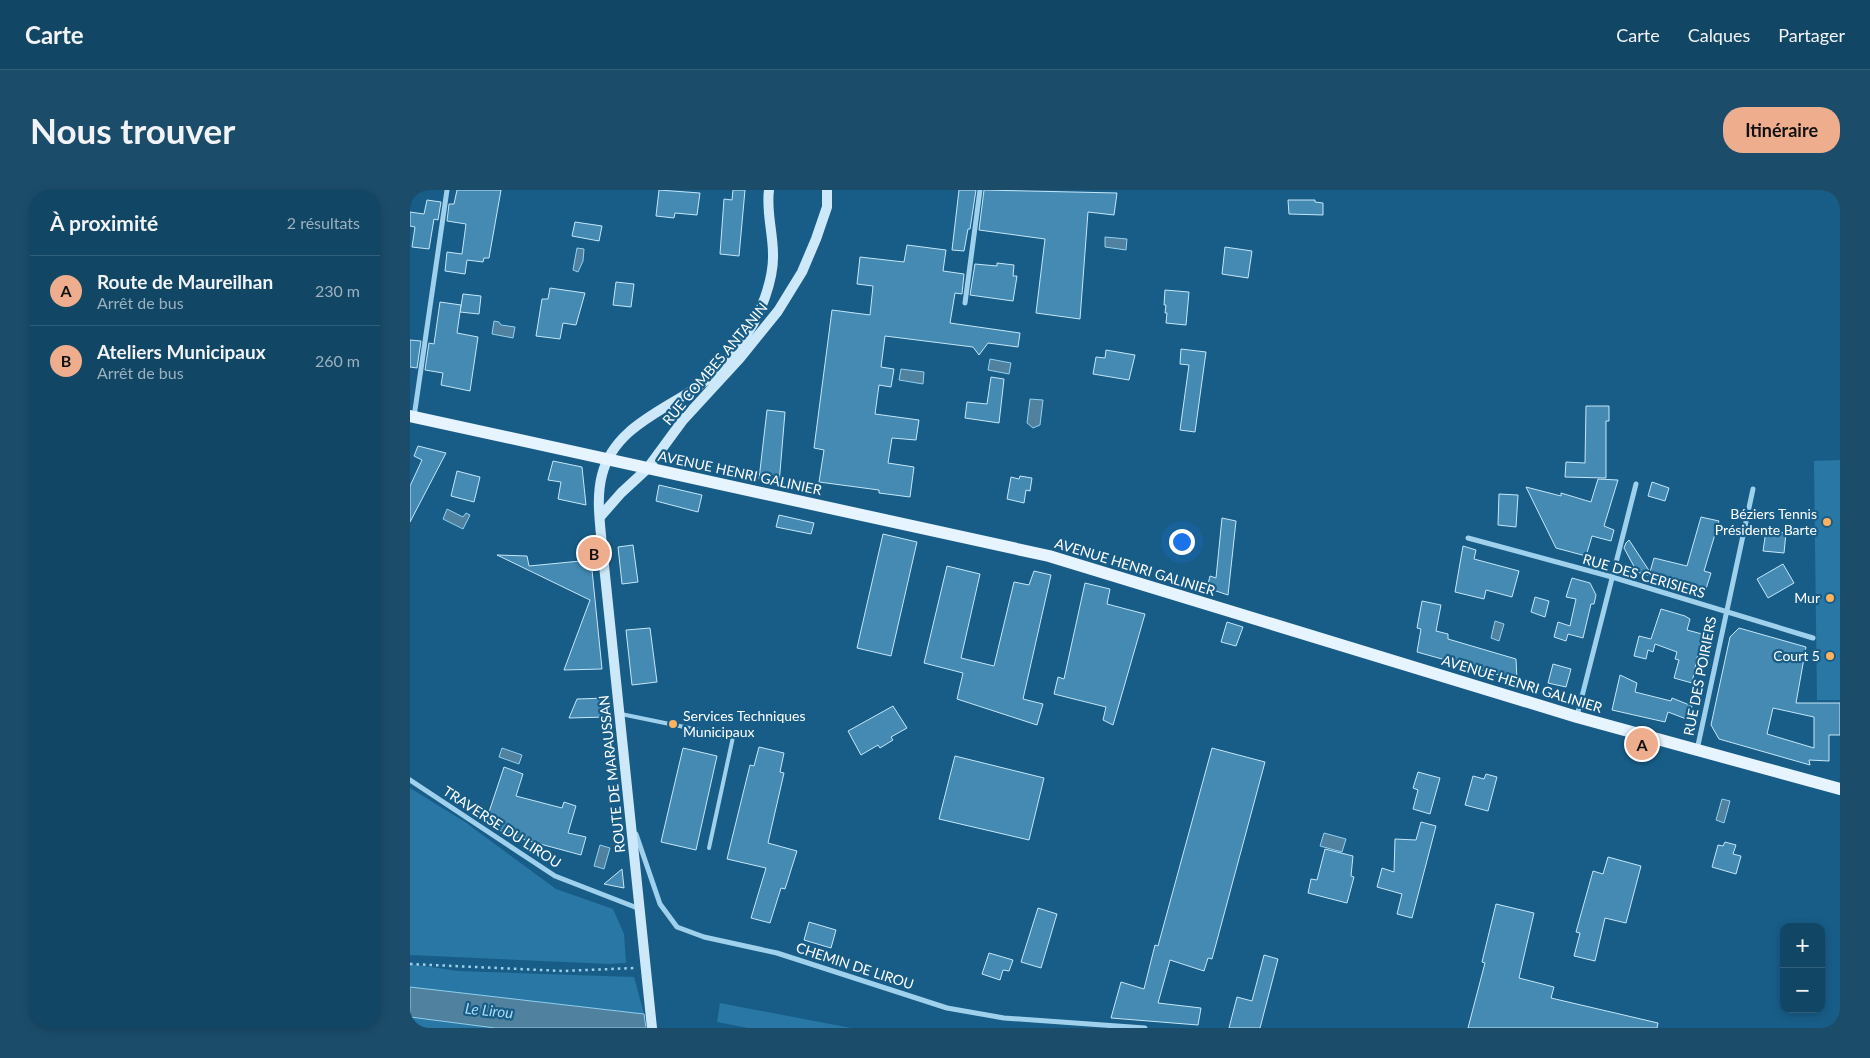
<!DOCTYPE html>
<html lang="fr">
<head>
<meta charset="utf-8">
<style>
  body { margin:0; font-family:Lato,sans-serif; background:#1b4d6b; color:#f1f3f6 }
  .controls { position:absolute; right:15px; bottom:15px; display:grid; overflow:hidden; border-radius:10px; box-shadow:0 2px 8px #0003 }
  .controls button { width:45px; height:45px; display:grid; place-items:center; padding:0; border:0; border-bottom:1px solid #315e79; background:#124665; color:#f1f3f6; font:25px sans-serif }
  .you { position:absolute; left:771px; top:351px; width:18px; height:18px; margin:-12px; border:4px solid #fff; border-radius:50%; background:#1a73e8; box-shadow:0 0 0 8px #1a73e833 }
  .badge { display:grid; place-items:center; width:32px; height:32px; border-radius:50%; background:#eead8d; color:#111; font-size:16px; font-weight:700 }
  .pin { position:absolute; translate:-50% -50%; border:2px solid #fff; box-shadow:0 1px 5px #0006 }
  .list { margin:0; padding:0; list-style:none }
  h2 { display:flex; justify-content:space-between; align-items:center; height:65px; margin:0; padding:0 20px; font-size:21px }
  h2 small { font-size:16px; font-weight:400; color:#9cb1bf }
  .list li { display:grid; grid-template-columns:32px 1fr auto; gap:15px; align-items:center; box-sizing:border-box; height:70px; padding:0 20px; border-top:1px solid #315e79 }
  .list b { display:block; font-size:19px; white-space:nowrap }
  .list p { margin:0; font-size:16px; white-space:nowrap; color:#9cb1bf }
  .list em { font-size:16px; font-style:normal; color:#9cb1bf }
  .map { position:relative; flex:none; width:1430px; height:838px; overflow:hidden; border-radius:20px }
  header { display:flex; align-items:center; gap:30px; box-sizing:border-box; height:70px; padding:0 25px; background:#124665; border-bottom:1px solid #315e79 }
  header strong { font-size:24px }
  nav { display:flex; gap:28px; margin-inline-start:auto; font-size:18px }
  .intro { display:flex; align-items:center; justify-content:space-between; box-sizing:border-box; height:120px; padding:0 30px }
  h1 { margin:0; font-size:35px }
  .button { padding:12px 22px; border-radius:20px; background:#eead8d; color:#111; font-size:18px; font-weight:700 }
  main { display:flex; gap:30px; padding:0 30px }
  aside { flex:1; background:#124665; border-radius:20px; box-shadow:0 2px 8px #0003 }
  .map>svg:first-child { display:block }
  .green { fill:#2877a4 }
  .water { fill:#50829f; stroke:#92cfef }
  .building { fill:#458ab2; stroke:#c5e7f9; fill-rule:evenodd }
  .lines { fill:none; stroke-linecap:round; stroke-linejoin:round }
  .path { stroke:#9fd1ed; stroke-width:2.5; stroke-dasharray:2.5 4; stroke-linecap:butt }
  .lane { stroke:#9fd1ed; stroke-width:4 }
  .street { stroke:#9fd1ed; stroke-width:5 }
  .secondary { stroke:#cce8f9; stroke-width:10 }
  .primary { stroke:#e5f4ff; stroke-width:12 }
  .poi-dot { fill:#ffb15b; stroke:#185d87; stroke-width:2 }
  .labels { text-anchor:middle; stroke-width:4.5; stroke-linejoin:round; paint-order:stroke }
  .street-label { font-size:14px; fill:#fff; stroke:#185d87 }
  .poi-label { font-size:14px; fill:#fff; stroke:#185d87; text-anchor:end }
  .water-label { font-size:15px; font-style:italic; fill:#abdaf4; stroke:#185d87 }
</style>
</head>
<body>
<header>
<strong>Carte</strong>
<nav><a>Carte</a><a>Calques</a><a>Partager</a></nav>
</header>
<div class="intro"><h1>Nous trouver</h1><a class="button">Itinéraire</a></div>
<main>
<aside>
<h2>À proximité<small>2 résultats</small></h2>
<ul class="list">
<li><span class="badge">A</span><div><b>Route de Maureilhan</b><p>Arrêt de bus</p></div><em>230 m</em></li>
<li><span class="badge">B</span><div><b>Ateliers Municipaux</b><p>Arrêt de bus</p></div><em>260 m</em></li>
</ul>
</aside>
<div class="map">
<svg width="1430" height="838" viewBox="0 0 1430 838">
  <rect width="100%" height="100%" fill="#185d87"/>
  <g class="green">
    <path d="M1430 270V510H1407L1404 271Z"/>
    <path d="M0 598 55 632 146 699 203 719 214 744 216 773 199 774 0 765Z"/>
    <path d="M0 774 48 781 224 787 234 824 0 797Z"/>
    <path d="M310 813 441 838H338L307 832Z"/>
    <path d="M0 827 85 838H0Z"/>
  </g>
  <g class="water">
    <path d="M695 47 717 49 716 60 695 57Z"/>
    <path d="M167 58 174 59 173 71 168 82 163 80Z"/>
    <path d="M84 131 89 132 91 135 105 137 103 148 82 144Z"/>
    <path d="M580 169 601 173 599 184 578 180Z"/>
    <path d="M491 179 514 182 513 194 489 190Z"/>
    <path d="M620 209 633 210 630 235 623 238 617 233Z"/>
    <path d="M37 319 53 327 56 323 60 325 53 339 33 329Z"/>
    <path d="M1085 431 1094 434 1089 451 1081 448Z"/>
    <path d="M92 558 112 565 109 574 89 567Z"/>
    <path d="M1312 609 1320 611 1314 633 1306 630Z"/>
    <path d="M914 643 936 649 932 662 910 656Z"/>
    <path d="M190 655 200 658 194 679 184 676Z"/>
    <path d="M0 797 234 824 236 838H85L0 827Z"/>
  </g>
  <g class="building">
    <path d="M47 0H91L79 68H74L73 72 57 70 55 84 35 81 37 62 52 64 56 34 37 31 39 14H44Z"/>
    <path d="M249 0 290 3 287 25 265 23 264 28 246 26Z"/>
    <path d="M323 0H335L329 66 310 64 314 9 322 10Z"/>
    <path d="M549 0H566L560 39H558L554 61 542 60Z"/>
    <path d="M574 0 707 3 704 25 678 22 670 129 626 123 635 49 569 40Z"/>
    <path d="M17 10 31 12 28 30 24 29 19 59 2 57 5 37 0 36V22L14 24Z"/>
    <path d="M878 10H905V12L913 13V25L879 24Z"/>
    <path d="M165 32 192 36 189 51 162 46Z"/>
    <path d="M497 55 536 60 533 81 554 84 552 104 545 103 540 133 610 143 608 157 578 153 569 165 563 157 475 146 471 177 484 179 481 197 469 195 465 224 509 230 506 250 482 248 478 273 504 277 500 307 469 303V300L409 292 414 260 404 258 422 120 460 125 463 96 447 94 450 67 494 72Z"/>
    <path d="M815 57 842 61 838 88 812 84Z"/>
    <path d="M587 73 604 75 603 86H607L603 111 560 105 565 74 587 76Z"/>
    <path d="M206 92 224 94 221 117 203 115Z"/>
    <path d="M140 98 175 103 166 135 153 133 150 149 126 146 132 109H138Z"/>
    <path d="M755 100 779 102 776 135 756 133 757 123H755L756 115H754Z"/>
    <path d="M53 104 71 106 69 124 50 122Z"/>
    <path d="M30 112 51 115 47 143 68 147 60 201 31 195 33 183 15 180 19 153 24 154Z"/>
    <path d="M0 150 11 151 7 178 0 177Z"/>
    <path d="M771 159 796 162 785 242 770 240 779 175 770 174Z"/>
    <path d="M696 160 725 165 719 190 683 184 686 167 695 168Z"/>
    <path d="M581 187 594 189 589 233 555 228 557 212 577 214Z"/>
    <path d="M1176 216H1199V231H1196V288L1155 287 1156 272 1175 273Z"/>
    <path d="M357 220 375 222 369 294 349 289Z"/>
    <path d="M8 256 36 263 0 332V296L12 270 4 266Z"/>
    <path d="M143 271 172 277 176 315 148 309 151 292 138 290Z"/>
    <path d="M47 281 70 287 64 312 41 306Z"/>
    <path d="M610 286 622 288 620 301 616 300 614 313 597 309 601 287 609 289Z"/>
    <path d="M1188 289 1208 290 1194 336 1204 340 1201 351 1182 346 1176 366 1146 358 1116 297 1151 306V303L1181 312Z"/>
    <path d="M1242 292 1259 298 1255 311 1238 306Z"/>
    <path d="M249 295 292 305 288 322 246 311Z"/>
    <path d="M1089 304 1108 305 1106 337 1088 335Z"/>
    <path d="M369 325 404 333 401 344 366 337Z"/>
    <path d="M1291 327 1309 331 1294 381 1301 383 1295 402 1227 382 1214 358 1216 353 1219 350 1240 382 1244 368 1277 376Z"/>
    <path d="M812 328 826 331 818 405 797 398 800 386 806 388Z"/>
    <path d="M1356 341 1376 343 1374 363 1353 361Z"/>
    <path d="M473 344 507 352 481 466 447 458Z"/>
    <path d="M223 355 228 392 212 394 208 357Z"/>
    <path d="M1053 356 1066 360 1064 369 1109 381 1102 407 1076 400 1074 409 1045 402Z"/>
    <path d="M87 365 117 366 119 376 181 370 192 479 154 480 180 410Z"/>
    <path d="M1373 374 1384 393 1358 408 1347 389Z"/>
    <path d="M537 376 570 384 551 468 584 476 604 392 619 395 624 381 641 385 613 509 633 514 627 535 547 509 553 483 514 473Z"/>
    <path d="M1162 388 1180 393 1186 405 1184 414H1181L1173 448 1158 444 1156 451 1144 447 1148 432 1160 436 1166 409 1156 407Z"/>
    <path d="M675 393 700 399 697 414 735 424 703 535 693 530 696 517 644 504 648 487 654 489Z"/>
    <path d="M1125 407 1139 411 1135 427 1121 422Z"/>
    <path d="M1012 411 1031 415 1026 441 1038 444V449L1106 469 1107 490 1007 462 1011 439 1007 438Z"/>
    <path d="M1251 419 1275 426 1280 429 1277 440 1292 444 1282 493 1264 488 1269 470 1265 469 1267 462 1245 454 1243 462 1238 460 1236 469 1224 466 1229 446 1241 449Z"/>
    <path d="M817 432 833 437 826 456 811 452Z"/>
    <path d="M240 438 247 492 222 495 216 440Z"/>
    <path d="M1329 438 1396 457 1386 513H1430V545H1419V571L1399 570 1400 575 1309 549 1301 535 1320 447ZM1363 518 1404 527V558L1357 544Z"/>
    <path d="M1143 474 1161 479 1156 497 1138 493Z"/>
    <path d="M1210 485 1227 493 1225 502 1261 511 1262 508 1282 516 1279 530 1258 522 1255 532 1202 520Z"/>
    <path d="M195 508 197 527 159 528 167 509Z"/>
    <path d="M483 516 497 538 481 547 483 550 470 558 468 555 451 565 438 541Z"/>
    <path d="M349 557 374 563 370 582 374 583 358 653 387 661 375 699 371 698 360 733 341 728 356 678 317 669 340 575 344 576Z"/>
    <path d="M273 558 307 566 286 660 251 652Z"/>
    <path d="M802 558 855 572 802 769 798 768 794 781 760 770 748 813 791 818 788 835 701 828 711 792 734 799 745 755 748 756Z"/>
    <path d="M545 566 634 588 619 650 529 629Z"/>
    <path d="M94 577 113 584 106 606 152 618 154 612 166 616 158 643 176 647 171 665 97 645 76 631Z"/>
    <path d="M1008 582 1030 588 1020 624 1003 619 1008 600 1003 598Z"/>
    <path d="M1076 584 1087 587 1078 621 1055 615 1063 586 1074 589Z"/>
    <path d="M1011 632 1026 636 1002 728 987 724 992 704 967 697 972 678 984 682 985 649 1006 650Z"/>
    <path d="M1315 652 1326 655 1323 664 1331 666 1326 684 1302 677 1308 655 1313 656Z"/>
    <path d="M915 659 943 666 941 686 944 687 937 713 898 703 901 689 907 690Z"/>
    <path d="M1198 667 1231 676 1216 733 1195 728 1185 771 1164 766 1170 743 1166 742 1183 681 1193 684Z"/>
    <path d="M212 679 214 698 194 694Z"/>
    <path d="M1086 714 1124 723 1109 788 1144 797 1141 808 1248 833 1247 838H1058L1075 773 1072 772Z"/>
    <path d="M628 718 647 724 631 778 611 772Z"/>
    <path d="M399 732 426 740 421 758 394 750Z"/>
    <path d="M579 763 603 770 599 781 593 780 590 790 572 784Z"/>
    <path d="M854 765 868 769 850 838H819L827 807 842 811Z"/>
  </g>
  <g class="lines">
    <path class="path" d="M0 774 153 781 224 778"/>
    <path class="lane" d="M211 524 323 547 299 658"/>
    <g class="street">
      <path d="M555 113 570 0"/>
      <path d="M4 227 37 0"/>
      <path d="M1058 348 1202 387 1403 448"/>
      <path d="M1167 526 1226 294"/>
      <path d="M1287 560 1343 299"/>
      <path d="M0 590 145 686 230 719"/>
      <path d="M226 644 250 714 267 737 294 747 367 763 537 818 594 828 735 838"/>
    </g>
    <g class="secondary">
      <path d="M190 327 211 303 237 279 273 230 330 168 368 121 392 82 406 49 417 17V0"/>
      <path d="M242 838 192 356C190 332 186 308 192 285 204 237 254 221 290 195 307 183 324 164 336 146 350 125 364 90 363 64 363 43 356 21 359 0"/>
    </g>
    <path class="primary" d="M0 226 639 366 1167 527 1430 599"/>
  </g>
  <g class="poi-dot">
    <circle cx="1417" cy="332" r="5"/>
    <circle cx="1420" cy="408" r="5"/>
    <circle cx="1420" cy="466" r="5"/>
    <circle cx="263" cy="534" r="5"/>
  </g>
  <g class="labels">
    <g class="street-label">
      <text transform="translate(305 174) rotate(-50)" y="5">RUE COMBES ANTANIN</text>
      <text transform="translate(330 283) rotate(12)" y="5">AVENUE HENRI GALINIER</text>
      <text transform="translate(725 377) rotate(17)" y="5">AVENUE HENRI GALINIER</text>
      <text transform="translate(1234 386) rotate(16)" y="5">RUE DES CERISIERS</text>
      <text transform="translate(1290 486) rotate(-79)" y="5">RUE DES POIRIERS</text>
      <text transform="translate(1112 494) rotate(17)" y="5">AVENUE HENRI GALINIER</text>
      <text transform="translate(202 584) rotate(-96)" y="5">ROUTE DE MARAUSSAN</text>
      <text transform="translate(92 637) rotate(33)" y="5">TRAVERSE DU LIROU</text>
      <text transform="translate(445 776) rotate(18)" y="5">CHEMIN DE LIROU</text>
    </g>
    <g class="poi-label">
      <text x="1407" y="329">Béziers Tennis<tspan x="1407" dy="16">Présidente Barte</tspan></text>
      <text x="1410" y="413">Mur</text>
      <text x="1410" y="471">Court 5</text>
      <text x="273" y="531" text-anchor="start">Services Techniques<tspan x="273" dy="16">Municipaux</tspan></text>
    </g>
    <g class="water-label">
      <text transform="translate(79 821) rotate(6)" y="5">Le Lirou</text>
    </g>
  </g>
</svg>
<div class="controls">
<button>+</button>
<button>−</button>
</div>
<div class="you"></div>
<div class="pin badge" style="left:1232px;top:554px">A</div>
<div class="pin badge" style="left:184px;top:363px">B</div>
</div>
</main>
</body>
</html>
